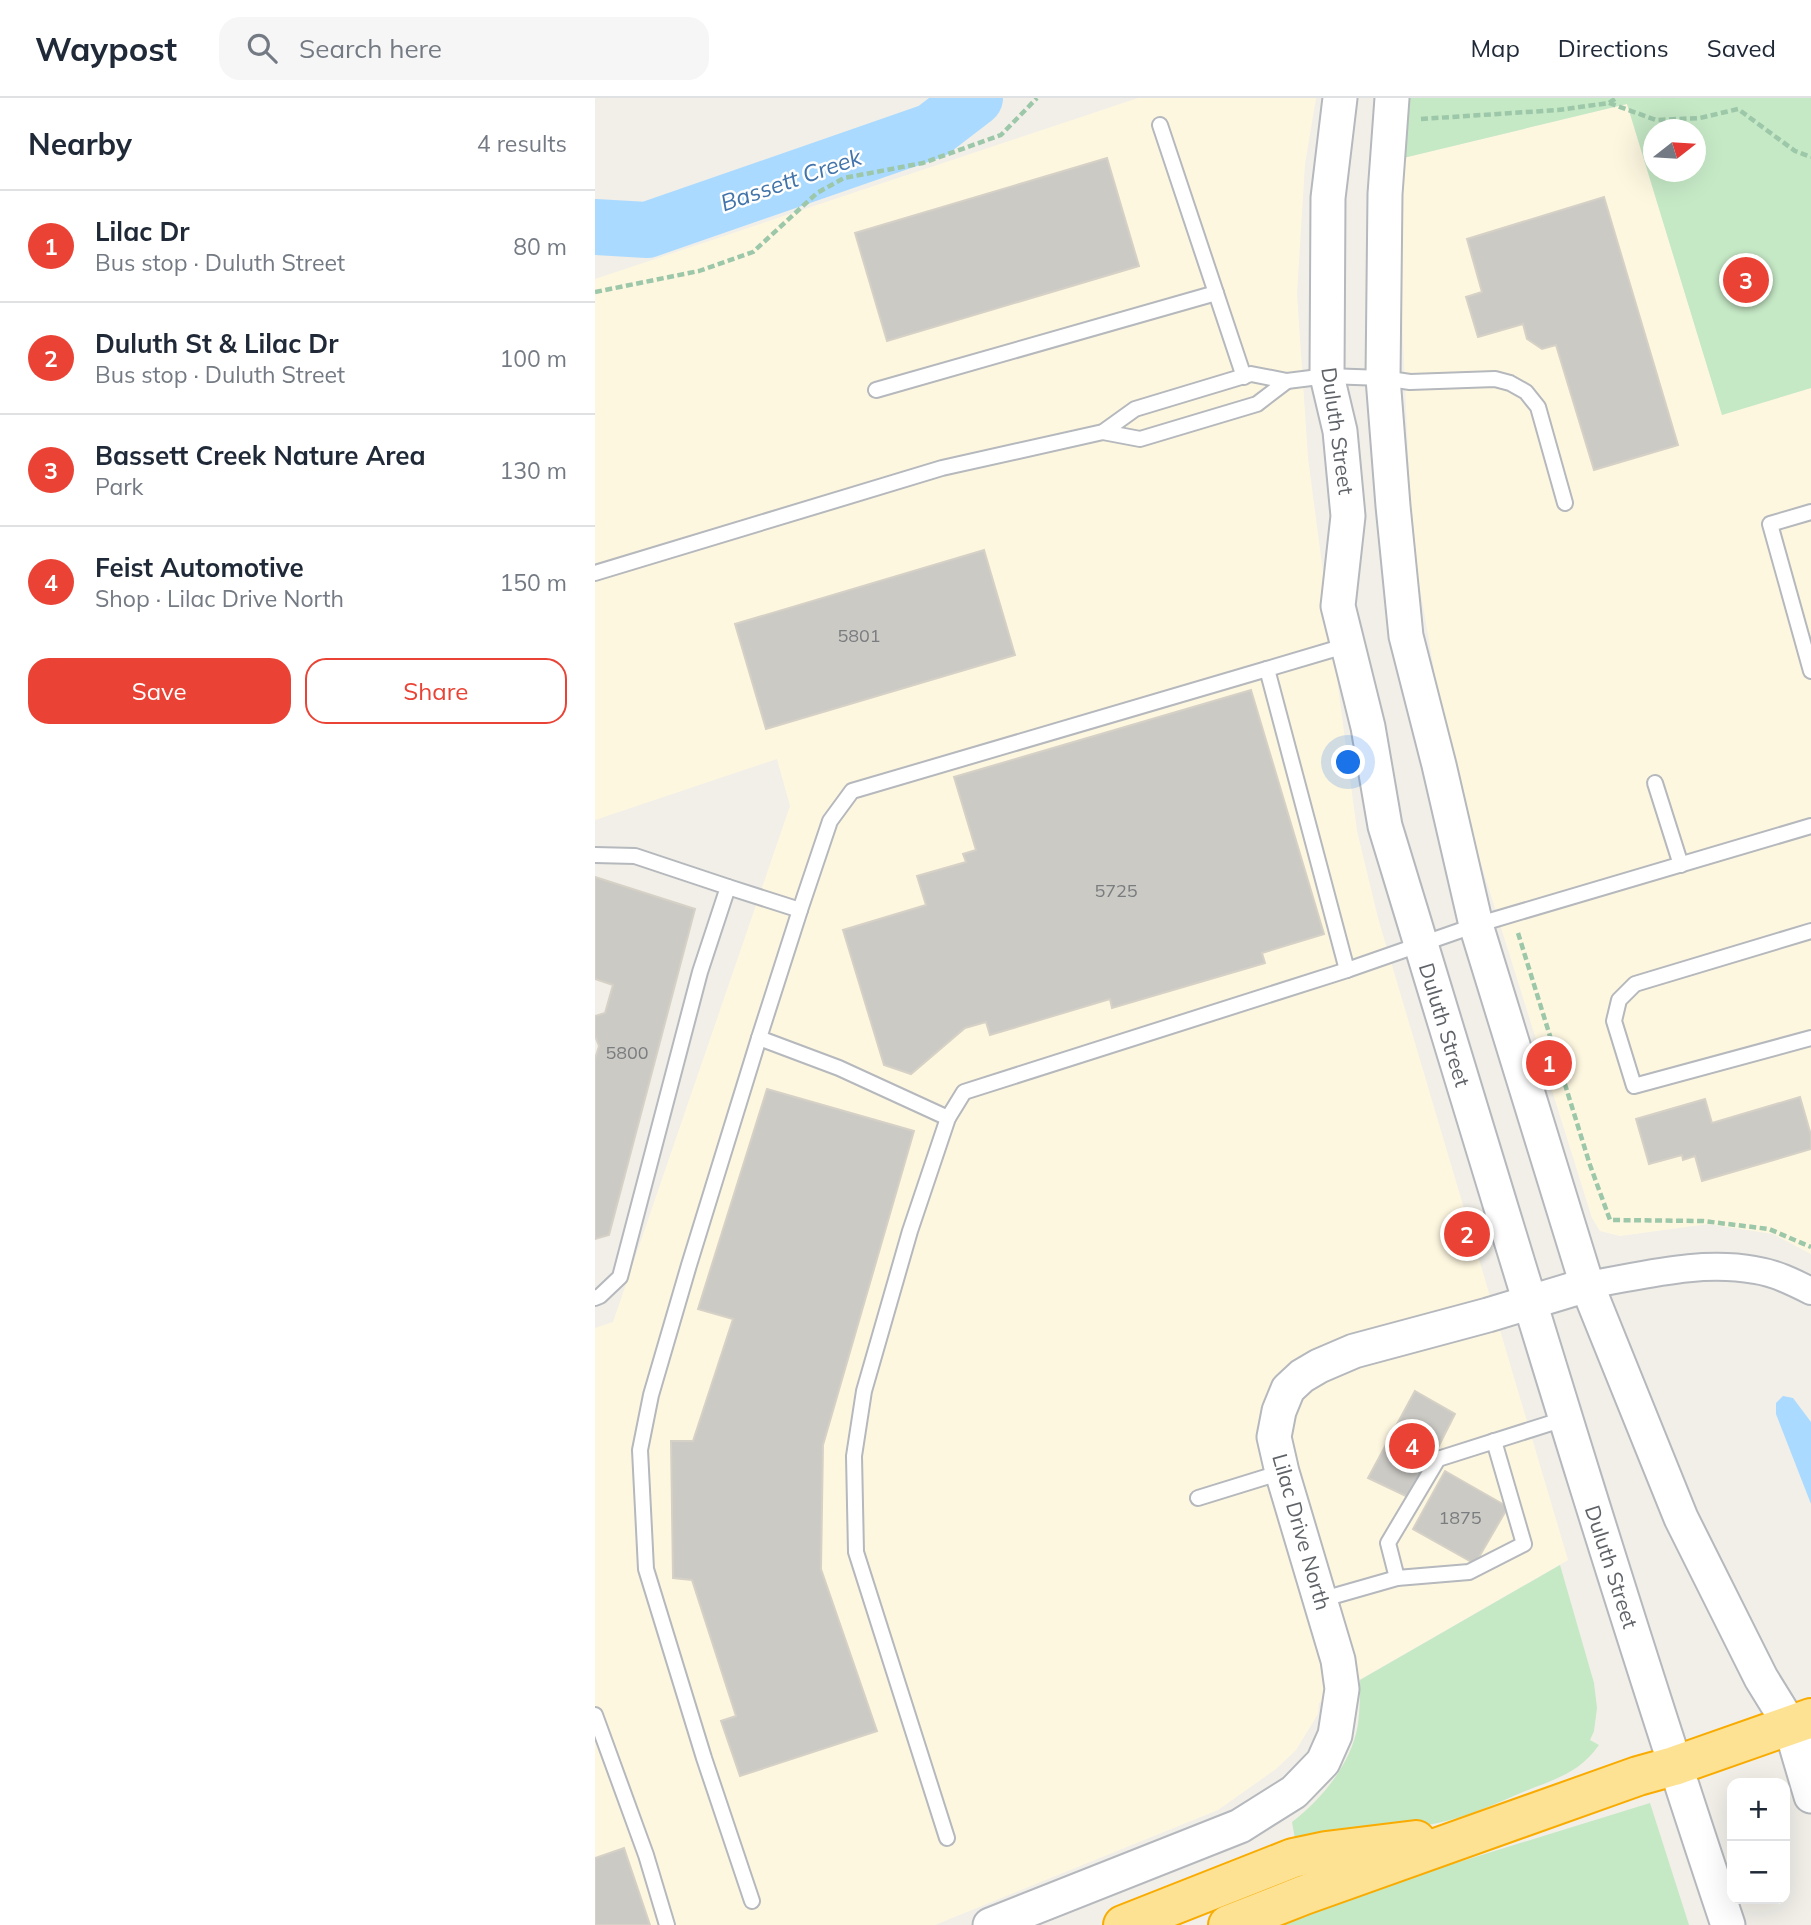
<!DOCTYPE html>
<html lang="en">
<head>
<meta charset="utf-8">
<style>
  body { margin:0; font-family:Mulish,sans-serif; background:#f6f6f7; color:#1f2937 }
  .controls { position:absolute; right:21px; bottom:21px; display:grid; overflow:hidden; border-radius:14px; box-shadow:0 7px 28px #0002 }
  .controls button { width:63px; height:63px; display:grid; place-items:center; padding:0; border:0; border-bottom:2px solid #e0e1e3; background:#fff; color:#1f2937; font:35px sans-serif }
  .compass { position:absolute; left:1048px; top:21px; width:63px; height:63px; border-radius:50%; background:#fff; box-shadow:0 7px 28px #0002; rotate:73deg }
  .you { position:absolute; left:754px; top:665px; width:24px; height:24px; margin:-18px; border:5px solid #fff; border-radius:50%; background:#1a73e8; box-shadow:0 0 0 10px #1a73e833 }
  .badge { display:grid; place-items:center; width:46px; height:46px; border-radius:50%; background:#ea4335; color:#fff; font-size:23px; font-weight:700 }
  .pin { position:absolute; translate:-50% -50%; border:4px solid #fff; box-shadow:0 2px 7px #0006 }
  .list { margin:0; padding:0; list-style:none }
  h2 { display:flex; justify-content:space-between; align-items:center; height:91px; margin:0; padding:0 28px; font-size:30px }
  h2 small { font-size:23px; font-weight:400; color:#747a83 }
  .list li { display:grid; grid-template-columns:46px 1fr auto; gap:21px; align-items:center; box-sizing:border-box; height:112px; padding:0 28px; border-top:2px solid #e0e1e3 }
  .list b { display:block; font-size:26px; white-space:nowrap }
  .list p { margin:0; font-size:23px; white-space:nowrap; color:#747a83 }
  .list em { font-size:23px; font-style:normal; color:#747a83 }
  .actions { display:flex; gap:14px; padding:21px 28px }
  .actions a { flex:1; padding:16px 0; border:2px solid #ea4335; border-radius:21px; text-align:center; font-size:24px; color:#ea4335 }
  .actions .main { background:#ea4335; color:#fff }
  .icon { flex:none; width:38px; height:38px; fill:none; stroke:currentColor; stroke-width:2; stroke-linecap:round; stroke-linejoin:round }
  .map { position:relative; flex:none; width:1216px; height:1827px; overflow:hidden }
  header { display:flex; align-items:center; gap:42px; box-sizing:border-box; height:98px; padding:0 35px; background:#fff; border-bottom:2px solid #e0e1e3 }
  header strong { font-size:33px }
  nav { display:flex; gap:38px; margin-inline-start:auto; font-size:24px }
  .search { width:490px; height:63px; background:#f6f6f7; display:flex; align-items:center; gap:18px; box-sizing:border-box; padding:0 24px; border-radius:21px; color:#747a83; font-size:26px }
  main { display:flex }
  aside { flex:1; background:#fff }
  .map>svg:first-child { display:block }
  .commercial { fill:#fef7e0 }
  .green { fill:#c5e8c5; fill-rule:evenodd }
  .water { fill:#aadaff }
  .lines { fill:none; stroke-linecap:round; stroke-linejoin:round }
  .river { stroke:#aadaff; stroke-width:56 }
  .building { fill:#cccac5; stroke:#d6d1c6; stroke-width:2 }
  .service-casing { stroke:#b5b8bc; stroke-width:18 }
  .minor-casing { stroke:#b5b8bc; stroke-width:30 }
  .tertiary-casing { stroke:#b5b8bc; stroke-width:37 }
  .motorway-casing { stroke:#f9ab00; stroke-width:42 }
  .path { stroke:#9cc7a9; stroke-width:4.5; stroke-dasharray:7 3.5; stroke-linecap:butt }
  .service { stroke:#fff; stroke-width:14 }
  .minor { stroke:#fff; stroke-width:26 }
  .tertiary { stroke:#fff; stroke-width:33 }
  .motorway { stroke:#fde293; stroke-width:38 }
  .labels { text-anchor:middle; stroke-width:5; stroke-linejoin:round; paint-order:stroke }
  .number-label { font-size:18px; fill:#7a7d7f }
  .street-label { font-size:21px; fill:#5f6368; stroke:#fff }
  .water-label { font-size:23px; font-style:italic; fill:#4174aa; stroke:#fff }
</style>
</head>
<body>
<header>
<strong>Waypost</strong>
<div class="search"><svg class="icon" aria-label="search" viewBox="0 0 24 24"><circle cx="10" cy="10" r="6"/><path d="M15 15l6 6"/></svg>Search here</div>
<nav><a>Map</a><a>Directions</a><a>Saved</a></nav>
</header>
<main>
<aside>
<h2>Nearby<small>4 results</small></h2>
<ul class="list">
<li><span class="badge">1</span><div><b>Lilac Dr</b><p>Bus stop · Duluth Street</p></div><em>80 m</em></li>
<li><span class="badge">2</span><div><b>Duluth St &amp; Lilac Dr</b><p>Bus stop · Duluth Street</p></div><em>100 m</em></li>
<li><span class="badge">3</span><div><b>Bassett Creek Nature Area</b><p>Park</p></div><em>130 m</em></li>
<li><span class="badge">4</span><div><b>Feist Automotive</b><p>Shop · Lilac Drive North</p></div><em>150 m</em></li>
</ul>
<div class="actions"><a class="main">Save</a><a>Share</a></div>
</aside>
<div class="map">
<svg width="1216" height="1827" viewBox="0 0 1216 1827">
  <rect width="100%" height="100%" fill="#f1efe8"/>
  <g class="commercial">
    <path d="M543 0H721L710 66 702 196 713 360 762 733 783 820 973 1462 724 1605 723 1616 701 1652 681 1671 623 1712 340 1827H0V1230L18 1224 195 708 182 661 0 722V181Z"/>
    <path d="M1032 6 1127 316 1216 290V1156L1178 1136 1113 1126 1025 1138 1005 1133 997 1120 856 670 817 444 800 62Z"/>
  </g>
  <g class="green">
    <path d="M809 0H1216V290L1127 317 1032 6 800 62ZM1058 32H1100V74H1058Z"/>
    <path d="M965 1467 999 1585 1002 1610 999 1633 995 1642 1004 1647C985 1674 963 1680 933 1692 904 1704 874 1719 843 1725 799 1735 746 1736 700 1741L697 1724C727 1701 757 1665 763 1626 765 1611 765 1597 765 1582Z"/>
    <path d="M1055 1705 1094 1827H680L838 1772Z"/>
  </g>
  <path class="water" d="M1188 1298 1198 1300 1216 1324V1406L1181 1316V1305Z"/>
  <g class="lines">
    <path class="river" d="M0 129 52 132 337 33 380 0"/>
  </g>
  <g class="building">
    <path d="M512 60 544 168 292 243 260 135Z"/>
    <path d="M1009 99 1083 347 999 372 961 247 947 251 932 241 928 226 883 239 871 199 887 194 872 141Z"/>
    <path d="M389 452 420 557 171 631 140 526Z"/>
    <path d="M656 592 729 836 667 855 670 865 517 910 515 901 395 937 391 924 370 930 316 976 289 967 248 832 331 807 322 778 371 764 368 756 381 752 359 679Z"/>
    <path d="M0 779 100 811 14 1137 0 1141V961L4 948 0 938V918L10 915 18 887 0 881Z"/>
    <path d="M172 991 319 1033 228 1347 226 1471 282 1633 145 1678 126 1623 141 1618 97 1482 78 1480 76 1343H98L138 1221 103 1211Z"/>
    <path d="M1205 999 1216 1037V1051L1107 1083 1100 1058 1088 1062 1087 1057 1054 1066 1041 1021 1110 1001 1117 1025Z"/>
    <path d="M820 1293 860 1316 817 1401 773 1380Z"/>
    <path d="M850 1373 913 1409 880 1466 818 1431Z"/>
    <path d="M29 1750 55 1827H0V1760Z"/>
  </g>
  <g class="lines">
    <defs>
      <g id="service">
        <path d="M565 27 649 279"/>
        <path d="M281 292 621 195"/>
        <path d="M508 334 545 341 662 306 692 283"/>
        <path d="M1216 414 1175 426 1216 573"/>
        <path d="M0 475 347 370 508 334 540 311 656 276 692 283 732 278 788 280 815 284 900 281 915 285 931 294 943 309 970 405"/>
        <path d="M1060 685 1086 767"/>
        <path d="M0 757 40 758 133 789 105 874 25 1179 5 1198 0 1200"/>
        <path d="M133 789 205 812 164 940 244 970 353 1020"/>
        <path d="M205 812 235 723 257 693 672 571"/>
        <path d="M1216 833 1040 886 1024 902 1019 923 1039 988 1216 940"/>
        <path d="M752 872 672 571 753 547"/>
        <path d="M603 1400 687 1374"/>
        <path d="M802 1480 874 1474 929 1446 899 1343"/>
        <path d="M725 1502 802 1480 793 1445 843 1361 969 1321"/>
        <path d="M0 1617 51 1757 72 1827"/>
        <path d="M352 1740 261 1454 259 1358 269 1293 315 1133 353 1020 369 994 752 872 881 827 1216 728"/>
        <path d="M157 1803 109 1660 51 1471 45 1352 56 1297 94 1167 164 940"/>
      </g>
      <path id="minor" d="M992 1187C1048 1178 1103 1162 1160 1172 1180 1175 1198 1184 1216 1193"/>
      <g id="tertiary">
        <path d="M745 0 733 100 732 278 745 333 753 418 743 508 773 629 790 728C902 1095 1011 1463 1133 1827"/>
        <path d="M797 0 790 96 788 280 798 408 811 538 844 667 881 827 992 1187 1086 1420 1166 1580 1195 1627 1216 1698"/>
        <path d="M395 1827 645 1728 699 1694 728 1664 740 1637 747 1591 743 1562 687 1374 679 1339 684 1313 693 1291 707 1278 724 1268 759 1253 893 1217 992 1187"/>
      </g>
      <g id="motorway">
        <path d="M528 1827 698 1760 731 1753 821 1742"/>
        <path d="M633 1827 709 1797 1043 1678 1079 1668 1216 1620"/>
      </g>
    </defs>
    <use href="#service" class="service-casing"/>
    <use href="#minor" class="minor-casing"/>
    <use href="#tertiary" class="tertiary-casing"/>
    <use href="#motorway" class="motorway-casing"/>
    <g class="path">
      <path d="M1014 5 1061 22 1105 20 1143 11 1200 53 1216 59"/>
      <path d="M826 21 963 12 1014 5 1021 0"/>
      <path d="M0 194 104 173 158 154 222 95 249 80 328 65 406 37 442 0"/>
      <path d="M923 835 995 1067 1015 1122 1108 1123 1174 1131 1216 1149"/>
    </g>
    <use href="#service" class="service"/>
    <use href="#minor" class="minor"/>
    <use href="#tertiary" class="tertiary"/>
    <use href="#motorway" class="motorway"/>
  </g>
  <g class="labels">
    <g class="number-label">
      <text x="264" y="544">5801</text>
      <text x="521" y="799">5725</text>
      <text x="32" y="961">5800</text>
      <text x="865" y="1426">1875</text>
    </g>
    <g class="street-label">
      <text transform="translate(742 333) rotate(82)" y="7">Duluth Street</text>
      <text transform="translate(849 927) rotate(73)" y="7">Duluth Street</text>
      <text transform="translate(706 1434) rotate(74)" y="7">Lilac Drive North</text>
      <text transform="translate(1016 1469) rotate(72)" y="7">Duluth Street</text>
    </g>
    <g class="water-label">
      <text transform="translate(196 82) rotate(-19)" y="8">Bassett Creek</text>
    </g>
  </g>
</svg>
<div class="controls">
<button>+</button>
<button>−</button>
</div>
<svg class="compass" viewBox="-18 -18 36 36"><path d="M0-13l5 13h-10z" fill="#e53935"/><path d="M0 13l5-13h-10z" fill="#747a83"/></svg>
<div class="you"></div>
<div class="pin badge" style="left:954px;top:965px">1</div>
<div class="pin badge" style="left:872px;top:1136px">2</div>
<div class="pin badge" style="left:1151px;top:182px">3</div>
<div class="pin badge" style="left:817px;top:1348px">4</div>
</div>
</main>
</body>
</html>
